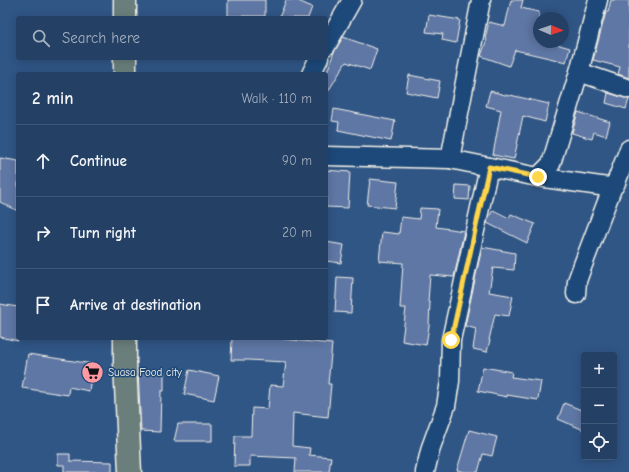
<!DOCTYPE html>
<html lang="en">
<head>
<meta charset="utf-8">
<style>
  body { margin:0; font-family:"Comic Neue",sans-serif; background:#304b6d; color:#f1f3f6 }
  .controls { position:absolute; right:12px; bottom:12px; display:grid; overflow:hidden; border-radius:4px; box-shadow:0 2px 10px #0003 }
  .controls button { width:36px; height:36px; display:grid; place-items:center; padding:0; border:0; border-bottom:1px solid #415978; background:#244064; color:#f1f3f6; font:20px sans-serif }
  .compass { position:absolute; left:533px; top:12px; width:36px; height:36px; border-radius:50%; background:#244064; box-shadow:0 2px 10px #0003; rotate:92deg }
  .stop { position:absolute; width:12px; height:12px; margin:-9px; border:3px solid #ffd54a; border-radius:50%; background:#fff }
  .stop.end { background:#ffd54a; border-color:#fff; box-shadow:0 1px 4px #0008 }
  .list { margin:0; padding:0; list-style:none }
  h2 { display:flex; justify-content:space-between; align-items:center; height:52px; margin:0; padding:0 16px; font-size:17px }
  h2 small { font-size:13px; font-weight:400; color:#a3afbf }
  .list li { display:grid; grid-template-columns:26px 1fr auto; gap:12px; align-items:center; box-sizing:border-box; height:72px; padding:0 16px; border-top:1px solid #415978 }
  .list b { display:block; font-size:15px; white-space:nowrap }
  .list em { font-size:13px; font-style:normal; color:#a3afbf }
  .icon { flex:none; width:22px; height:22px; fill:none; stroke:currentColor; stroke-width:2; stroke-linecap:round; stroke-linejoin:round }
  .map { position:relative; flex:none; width:629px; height:472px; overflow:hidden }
  .search { position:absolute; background:#244064; box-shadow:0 2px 10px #0003; left:16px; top:16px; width:312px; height:44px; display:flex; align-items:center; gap:10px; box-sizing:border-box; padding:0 14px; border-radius:4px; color:#a3afbf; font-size:15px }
  .panel { position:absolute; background:#244064; box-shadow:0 2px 10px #0003; left:16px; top:72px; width:312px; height:268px; border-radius:4px }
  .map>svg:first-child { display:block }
  .building { fill:#5f77a5; stroke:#f4f1e8 }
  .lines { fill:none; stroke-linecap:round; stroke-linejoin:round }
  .minor-casing { stroke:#f4f1e8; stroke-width:21 }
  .major-casing { stroke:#f4f1e8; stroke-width:25 }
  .minor { stroke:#1f4a7a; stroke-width:18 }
  .major { stroke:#6b7f7c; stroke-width:22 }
  .route { stroke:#ffd54a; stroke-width:5 }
  .labels { text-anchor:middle; stroke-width:3; stroke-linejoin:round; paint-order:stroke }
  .poi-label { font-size:11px; fill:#f4f1e8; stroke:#1f4a7a; text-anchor:start }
</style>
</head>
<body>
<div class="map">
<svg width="629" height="472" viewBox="0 0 629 472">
  <rect width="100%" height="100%" fill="#305686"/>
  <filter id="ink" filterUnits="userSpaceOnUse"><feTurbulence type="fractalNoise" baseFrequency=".025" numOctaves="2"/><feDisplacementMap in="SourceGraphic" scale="8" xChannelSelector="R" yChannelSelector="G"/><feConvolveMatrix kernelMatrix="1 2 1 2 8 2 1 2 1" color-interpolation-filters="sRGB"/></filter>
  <g filter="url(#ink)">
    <g class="building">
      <rect x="228" y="0" width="37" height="16"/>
      <path d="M286 0H296L312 7 308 18H279Z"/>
      <path d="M511 0H523L521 8 539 12V42H549L570 48 566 62 515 50 509 66 481 56 487 39 485 38 489 22 505 26Z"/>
      <path d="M611 0H629V78L618 74 620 67 593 60 606 12H608Z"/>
      <path d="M429 15 460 20 456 43 442 40 443 34 426 32Z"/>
      <path d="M343 37 377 49 370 70 346 62 326 95V75L334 52Z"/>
      <path d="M409 75 440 81 437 98 406 92Z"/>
      <path d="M490 91 509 96 510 95 549 104 545 122 523 116 514 159 493 155 501 110 486 106Z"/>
      <path d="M608 93 629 99 626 109 606 103Z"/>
      <path d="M334 109 395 121 391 141 338 130 339 122 332 121Z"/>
      <path d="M578 112 610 122 606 136 594 132 592 139 572 133Z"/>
      <path d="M0 158 18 161V211L0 202Z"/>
      <path d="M326 170 350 172 348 208 326 207Z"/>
      <path d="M370 179 398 182 395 208 367 205Z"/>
      <path d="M456 185 470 186 469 200 455 199Z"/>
      <path d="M420 208 438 209 436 227 464 231 454 277 430 275 428 302H430L429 326 426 345 402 341 406 308H400L403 263 379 261 382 232 399 234 401 217 419 219Z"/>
      <path d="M493 210 509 218 511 214 535 224 527 243 487 223 488 219Z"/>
      <path d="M326 242 344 245 341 263 326 261Z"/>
      <path d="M482 247 515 253 514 270 493 268 489 292 513 296 509 316 495 314 489 340H490L487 352 473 349 476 329 465 326Z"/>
      <path d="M337 277 353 278 351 313 335 312Z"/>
      <path d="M0 304 18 307V341L0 337Z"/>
      <path d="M232 338H283V339L332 344 328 384H331L328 417 293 413 292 446 310 448 309 455 331 457 329 472H295L296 458 250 456V466H234L235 436H251L252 408 268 409 270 385 283 386 286 362 248 360H231Z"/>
      <path d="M28 354 93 364 89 391 69 387 68 395 22 388Z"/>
      <path d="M483 367 512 372 511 377 541 381 538 400 507 395V397L478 391Z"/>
      <path d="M189 370 219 376 214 400 184 394Z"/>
      <path d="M138 371 164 372V391H161L160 432 141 431Z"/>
      <path d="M564 403 584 411V430L558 419Z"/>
      <path d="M178 424H212V441H174Z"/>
      <path d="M469 430 497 437 492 456 483 454 478 472H464L457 470Z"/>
      <path d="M58 454H70V461L112 462V472H64V465H58Z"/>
    </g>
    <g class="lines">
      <defs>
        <g id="minor">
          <path d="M326 46 352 0"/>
          <path d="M579 72 629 89"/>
          <path d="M311 74 319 58"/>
          <path d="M326 156 450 159 538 177 551 164 579 72 598 0"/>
          <path d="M450 159 481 0"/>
          <path d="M538 177 607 187 613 186"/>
          <path d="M576 294 577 281 581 270 613 186 615 185 629 149"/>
          <path d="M425 472 431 447 446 406 450 381 451 340 489 167"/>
        </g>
        <g id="major">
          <path d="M125 0V18"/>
          <path d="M125 58V74"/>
          <path d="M125 338V363L130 472"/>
        </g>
      </defs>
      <use href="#minor" class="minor-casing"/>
      <use href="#major" class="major-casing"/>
      <use href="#minor" class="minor"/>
      <use href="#major" class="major"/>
    </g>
  </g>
  <g class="lines" filter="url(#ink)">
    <path class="route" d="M451 340 489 167 538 177"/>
  </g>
  <defs>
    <symbol id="supermarket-disc" viewBox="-11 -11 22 22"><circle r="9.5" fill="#ff9aa2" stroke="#1f4a7a"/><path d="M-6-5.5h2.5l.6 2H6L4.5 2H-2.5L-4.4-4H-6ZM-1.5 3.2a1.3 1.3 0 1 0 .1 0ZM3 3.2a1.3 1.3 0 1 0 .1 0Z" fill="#111"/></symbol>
  </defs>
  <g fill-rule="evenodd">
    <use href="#supermarket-disc" x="80" y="360" width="25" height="25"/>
  </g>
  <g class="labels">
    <g class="poi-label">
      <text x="108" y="376">Suasa Food city</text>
    </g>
  </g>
</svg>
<div class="controls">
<button>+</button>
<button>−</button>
<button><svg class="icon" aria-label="locate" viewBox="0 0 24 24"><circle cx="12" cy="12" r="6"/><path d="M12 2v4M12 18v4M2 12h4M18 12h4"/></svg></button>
</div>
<svg class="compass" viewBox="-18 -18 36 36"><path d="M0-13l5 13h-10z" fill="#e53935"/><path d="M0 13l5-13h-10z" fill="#a3afbf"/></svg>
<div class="stop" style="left:451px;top:340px"></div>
<div class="stop end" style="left:538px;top:177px"></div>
<div class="search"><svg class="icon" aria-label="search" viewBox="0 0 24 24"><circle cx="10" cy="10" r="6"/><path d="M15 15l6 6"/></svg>Search here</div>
<section class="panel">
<h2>2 min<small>Walk · 110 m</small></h2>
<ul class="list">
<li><svg class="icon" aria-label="ahead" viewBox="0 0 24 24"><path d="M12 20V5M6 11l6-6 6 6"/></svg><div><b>Continue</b></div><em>90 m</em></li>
<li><svg class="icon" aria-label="right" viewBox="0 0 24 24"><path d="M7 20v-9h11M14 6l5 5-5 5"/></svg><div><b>Turn right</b></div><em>20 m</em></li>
<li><svg class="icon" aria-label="arrive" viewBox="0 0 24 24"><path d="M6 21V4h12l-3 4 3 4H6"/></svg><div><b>Arrive at destination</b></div></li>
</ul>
</section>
</div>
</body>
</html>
